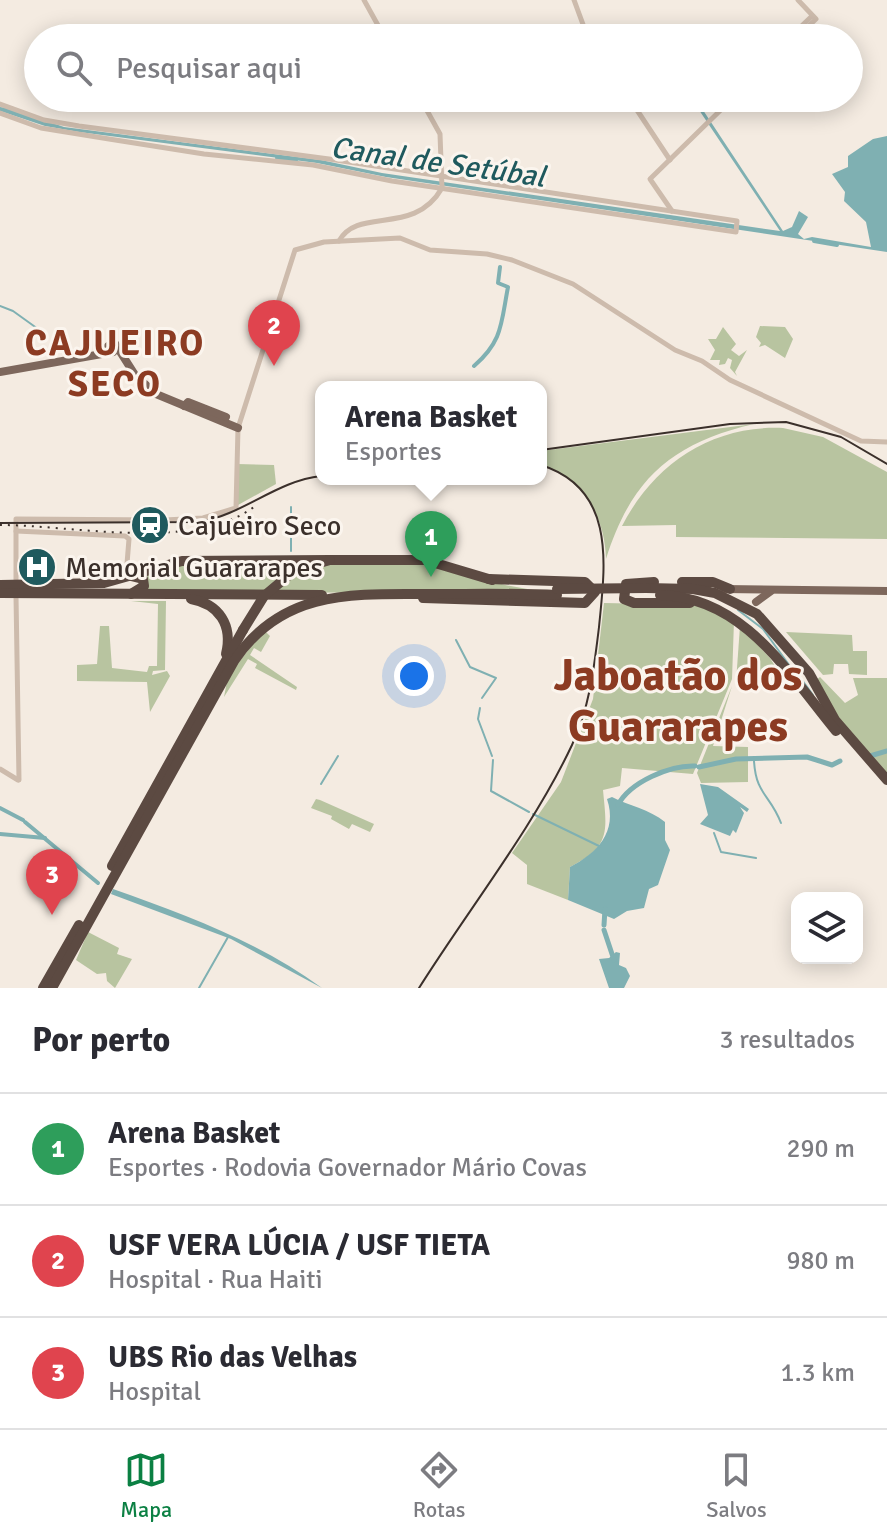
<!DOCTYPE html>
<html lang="pt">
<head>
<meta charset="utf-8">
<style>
  body { margin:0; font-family:Signika,sans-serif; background:#f7f7f7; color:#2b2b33 }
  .controls { position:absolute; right:24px; bottom:24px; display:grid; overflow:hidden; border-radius:16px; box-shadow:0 4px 20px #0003 }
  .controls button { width:72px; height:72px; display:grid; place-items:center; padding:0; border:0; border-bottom:2px solid #e1e1e2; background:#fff; color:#2b2b33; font:40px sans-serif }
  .you { position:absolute; left:414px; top:676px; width:28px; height:28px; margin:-20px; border:6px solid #fff; border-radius:50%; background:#1a73e8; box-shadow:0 0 0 12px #1a73e833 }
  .badge { display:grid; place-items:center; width:52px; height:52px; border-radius:50%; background:#0b8043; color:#fff; font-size:26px; font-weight:700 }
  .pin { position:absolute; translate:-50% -66px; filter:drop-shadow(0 2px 4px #0008) }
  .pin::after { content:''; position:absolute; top:42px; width:28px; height:24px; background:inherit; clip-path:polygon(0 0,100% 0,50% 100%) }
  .popup { position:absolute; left:315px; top:381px; width:232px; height:104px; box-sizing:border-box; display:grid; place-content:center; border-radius:16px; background:#fff; filter:drop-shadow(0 2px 6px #0005); font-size:26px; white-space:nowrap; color:#7c7c81 }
  .popup b { font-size:30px; color:#2b2b33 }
  .popup::after { content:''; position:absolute; left:50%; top:100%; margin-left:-16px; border:16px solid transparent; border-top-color:#fff }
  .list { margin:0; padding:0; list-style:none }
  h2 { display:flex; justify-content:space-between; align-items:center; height:104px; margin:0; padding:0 32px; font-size:34px }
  h2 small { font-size:26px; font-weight:400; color:#7c7c81 }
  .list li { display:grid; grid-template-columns:52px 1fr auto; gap:24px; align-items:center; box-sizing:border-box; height:112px; padding:0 32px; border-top:2px solid #e1e1e2 }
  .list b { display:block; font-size:30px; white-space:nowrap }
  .list p { margin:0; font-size:26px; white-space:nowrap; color:#7c7c81 }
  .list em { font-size:26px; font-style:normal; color:#7c7c81 }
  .icon { flex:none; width:44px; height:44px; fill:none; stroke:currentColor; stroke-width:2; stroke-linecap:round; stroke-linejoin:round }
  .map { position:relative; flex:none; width:887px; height:988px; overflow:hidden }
  .search { position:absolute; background:#fff; box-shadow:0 4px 20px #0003; left:24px; right:24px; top:24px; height:88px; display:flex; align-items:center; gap:20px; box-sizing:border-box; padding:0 28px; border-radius:44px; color:#7c7c81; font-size:30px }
  .sheet { height:440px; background:#fff }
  nav { display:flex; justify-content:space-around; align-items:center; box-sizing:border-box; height:112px; border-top:2px solid #e1e1e2; background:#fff; font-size:22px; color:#7c7c81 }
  nav a { display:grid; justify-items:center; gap:4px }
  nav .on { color:#0b8043 }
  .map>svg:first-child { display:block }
  .green { fill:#b8c4a0 }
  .water { fill:#7fb0b2 }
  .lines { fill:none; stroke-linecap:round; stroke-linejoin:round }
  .stream { stroke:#7fb0b2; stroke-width:2 }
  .canal { stroke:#7fb0b2; stroke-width:4 }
  .river { stroke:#7fb0b2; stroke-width:5 }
  .minor { stroke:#cdbbac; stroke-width:5 }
  .major { stroke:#7d675c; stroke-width:8 }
  .highway { stroke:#5c4a42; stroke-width:10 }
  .tram { stroke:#3b302b; stroke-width:2 }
  .rail { stroke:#3b302b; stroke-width:2; stroke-dasharray:2 6; stroke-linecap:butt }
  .highway-bridge { stroke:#5c4a42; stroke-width:10 }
  .labels { text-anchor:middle; stroke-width:6; stroke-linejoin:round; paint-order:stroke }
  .poi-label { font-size:28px; fill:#3b302b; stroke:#fbf5ee; text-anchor:start }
  .water-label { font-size:30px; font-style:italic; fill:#1f5a5e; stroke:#fbf5ee }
  .district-label { font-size:36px; font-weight:bold; letter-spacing:2px; fill:#8c3b22; stroke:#fbf5ee }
  .town-label { font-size:44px; font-weight:bold; fill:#8c3b22; stroke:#fbf5ee }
</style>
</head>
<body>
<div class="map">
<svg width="887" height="988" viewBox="0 0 887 988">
  <rect width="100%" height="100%" fill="#f4ebe1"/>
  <g class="green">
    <path d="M760 326 785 327 793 339 785 358 765 345 759 347 761 343 756 337Z"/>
    <path d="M723 327 736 344 731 350 739 356 747 350 735 372 737 376 730 368 732 360 728 358 725 364 719 365 720 360H710L715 350 708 339H716Z"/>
    <path d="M754 424C672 443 631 479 606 559 605 516 583 480 541 464V451Z"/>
    <path d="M783 428 823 437 887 472V539L676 537V525L622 526C654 464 711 425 783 428Z"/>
    <path d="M237 464 274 465 276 484 238 505Z"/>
    <path d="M410 562 444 566 505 585 544 592 148 593 143 577 162 566Z"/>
    <path d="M131 601H166L165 670 153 671 152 675 167 671 170 676 150 712 147 682 77 681V665L97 664 100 626H109L112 668 147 672 149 666H157L158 604Z"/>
    <path d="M604 603 701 605 734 621 732 679 693 774 622 768 620 786 603 790C607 832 611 846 570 867L568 900 527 884V865L512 853 561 782 593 699Z"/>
    <path d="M740 626 770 658 785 682H736Z"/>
    <path d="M264 630 270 636 261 652 254 648 250 655 297 687 296 690 255 668 257 664 248 659 224 697 228 676Z"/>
    <path d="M786 632 852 635 853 651H867V675L849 674 848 664H834L833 674 823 675Z"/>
    <path d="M820 677 845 703 858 695 853 678H887V777L837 719 816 680Z"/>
    <path d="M732 686 713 746 748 747V782L701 783 697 773Z"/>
    <path d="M316 799 320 800 374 824 370 832 352 824 349 829 331 819 332 816 311 808Z"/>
    <path d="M88 932 119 948 117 954 132 959 115 988 107 981 106 973 97 974 76 960Z"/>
  </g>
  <g class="water">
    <path d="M691 98H695L783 231 792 227 799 211 808 217 798 234 804 239 812 237 871 247 866 222 844 201 845 192 832 174 848 167V156L873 139 887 136V252L386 177 317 163 79 132 45 126 0 111V107L8 108 64 127 321 160 382 173 780 231Z"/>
    <path d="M700 784 718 787 749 809 747 812 740 807 744 813 736 833 733 830 730 836 700 824 708 815Z"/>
    <path d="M612 797C630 806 649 809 665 822V840L670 850 658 885 649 889 644 908 627 911 614 919 568 900 570 867C597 853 618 832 607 799Z"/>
    <path d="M113 889C187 915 259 942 322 988L231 939 111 894Z"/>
    <path d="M616 952 620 953 619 965 626 968 630 976 624 988H609L599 959 609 958Z"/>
  </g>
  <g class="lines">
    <g class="stream">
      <path d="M0 306 13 311 45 334"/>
      <path d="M291 551V507"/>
      <path d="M738 610 763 629 792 669"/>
      <path d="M456 640 470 667 496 678 482 698"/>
      <path d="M802 680 813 695"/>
      <path d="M480 708 478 719 492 756"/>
      <path d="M493 760 491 791 529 812"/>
      <path d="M754 761C756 795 770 794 781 823"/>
      <path d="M321 784 338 756"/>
      <path d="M533 814 601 847"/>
      <path d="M714 833 721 852 756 858"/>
      <path d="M199 988 228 937"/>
    </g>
    <g class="canal">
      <path d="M277 158 296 160"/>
      <path d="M814 241 837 245"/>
      <path d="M474 366C503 341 501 323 508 287L498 283 500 267"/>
      <path d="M0 808 23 820"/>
      <path d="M25 822 98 883"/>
      <path d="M0 834 45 838"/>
    </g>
    <g class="river">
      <path d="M870 756 887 751"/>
      <path d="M699 767 736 759 807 757 832 765 840 761"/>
      <path d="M618 805C630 782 670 765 695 766"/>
      <path d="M604 925 605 909"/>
      <path d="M604 930 614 960"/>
    </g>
    <g class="minor">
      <path d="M364 0 385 38"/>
      <path d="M574 0 588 38"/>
      <path d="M789 38 812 16"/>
      <path d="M796 38 816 19 798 0"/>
      <path d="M629 98 670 160"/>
      <path d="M0 104 44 120 79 126 329 159 737 221 736 232 392 181 313 165 204 154 109 139 41 128 0 113"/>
      <path d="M672 211 650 179 733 98"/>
      <path d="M339 241C358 206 414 237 442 188L440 134 420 98"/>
      <path d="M165 520 203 518 236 508 238 428 295 250 324 242 400 238 430 250 487 254 512 260 573 284 675 350 702 361 730 380 861 441 887 442"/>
      <path d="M16 531 125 536 129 539 126 576"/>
      <path d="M16 582V519L164 520"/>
      <path d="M16 596 19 780"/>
      <path d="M0 769 18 780"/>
    </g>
    <g class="major">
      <path d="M113 352 108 346 114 342 135 375 156 394 238 428"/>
      <path d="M0 372 113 352"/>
      <path d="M184 406 188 402 226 417"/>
      <path d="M724 589 887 591"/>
      <path d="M756 602 771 591"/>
    </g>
    <g class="highway">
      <path d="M295 570 330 560H425L492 580"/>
      <path d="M131 576 143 579 144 586 131 594"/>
      <path d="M654 582 626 584 624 599 634 603H690"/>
      <path d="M682 582H713L730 589"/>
      <path d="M0 585 104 583 182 561 330 560"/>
      <path d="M646 588 693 589 715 593 757 614 809 673 835 720 887 780"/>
      <path d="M0 593 322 595"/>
      <path d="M660 595C744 597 788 673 836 731"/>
      <path d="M423 598 585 603 595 592 585 582 489 579"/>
      <path d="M191 599C219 604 233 625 226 654"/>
      <path d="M112 866 243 630"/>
      <path d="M43 988 79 925"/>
      <path d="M52 988 234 661C283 588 355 594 434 594 475 594 516 593 557 595"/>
    </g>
    <g class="tram">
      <path d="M541 450 730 424 786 422 841 437 887 464"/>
      <path d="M0 523 199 522C243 515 276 481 321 476"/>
      <path d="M419 988C468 910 533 828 572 745 590 706 594 668 599 627 605 566 617 489 541 465"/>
    </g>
    <path class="rail" d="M0 525C74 525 192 552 254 507"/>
    <g class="highway-bridge">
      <path d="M557 589 646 588"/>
      <path d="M243 630 264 596 295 570"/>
    </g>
  </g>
  <defs>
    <symbol id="station-disc" viewBox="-11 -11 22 22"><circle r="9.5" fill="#1f5a5e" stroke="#fbf5ee"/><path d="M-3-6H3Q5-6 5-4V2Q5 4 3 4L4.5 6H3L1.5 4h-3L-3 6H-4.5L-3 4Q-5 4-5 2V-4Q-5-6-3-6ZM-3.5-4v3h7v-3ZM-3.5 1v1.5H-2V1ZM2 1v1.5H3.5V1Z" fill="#fff"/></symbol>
    <symbol id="hospital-disc" viewBox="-11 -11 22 22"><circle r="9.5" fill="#1f5a5e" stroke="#fbf5ee"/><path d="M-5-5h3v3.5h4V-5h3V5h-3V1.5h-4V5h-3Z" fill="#fff"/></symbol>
  </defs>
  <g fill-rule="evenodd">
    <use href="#station-disc" x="128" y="503" width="44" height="44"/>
    <use href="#hospital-disc" x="15" y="545" width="44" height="44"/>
  </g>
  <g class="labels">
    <g class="poi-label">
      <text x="178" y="535">Cajueiro Seco</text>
      <text x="65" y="577">Memorial Guararapes</text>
    </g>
    <g class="water-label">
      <text transform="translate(438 162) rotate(8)" y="10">Canal de Setúbal</text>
    </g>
    <g class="district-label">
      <text x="115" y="355">CAJUEIRO<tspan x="115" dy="41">SECO</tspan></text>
    </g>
    <g class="town-label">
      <text x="678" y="690">Jaboatão dos<tspan x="678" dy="51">Guararapes</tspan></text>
    </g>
  </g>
</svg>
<div class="controls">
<button><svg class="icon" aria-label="layers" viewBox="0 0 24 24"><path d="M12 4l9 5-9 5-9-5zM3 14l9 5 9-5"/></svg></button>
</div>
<div class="you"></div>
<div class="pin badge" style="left:431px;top:577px;background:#2e9e5b">1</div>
<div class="popup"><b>Arena Basket</b>Esportes</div>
<div class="pin badge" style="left:274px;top:366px;background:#e0444e">2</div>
<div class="pin badge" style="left:52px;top:915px;background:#e0444e">3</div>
<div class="search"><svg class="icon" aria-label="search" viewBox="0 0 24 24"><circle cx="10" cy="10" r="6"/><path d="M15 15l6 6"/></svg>Pesquisar aqui</div>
</div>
<section class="sheet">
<h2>Por perto<small>3 resultados</small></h2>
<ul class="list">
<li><span class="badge" style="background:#2e9e5b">1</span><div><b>Arena Basket</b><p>Esportes · Rodovia Governador Mário Covas</p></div><em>290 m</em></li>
<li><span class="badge" style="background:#e0444e">2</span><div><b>USF VERA LÚCIA / USF TIETA</b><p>Hospital · Rua Haiti</p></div><em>980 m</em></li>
<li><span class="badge" style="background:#e0444e">3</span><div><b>UBS Rio das Velhas</b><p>Hospital</p></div><em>1.3 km</em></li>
</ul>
</section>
<nav>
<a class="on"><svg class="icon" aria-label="map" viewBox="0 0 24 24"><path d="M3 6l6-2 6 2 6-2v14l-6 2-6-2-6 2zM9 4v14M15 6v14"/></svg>Mapa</a>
<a><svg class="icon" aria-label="directions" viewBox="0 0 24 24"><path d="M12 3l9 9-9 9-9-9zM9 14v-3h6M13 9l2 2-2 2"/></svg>Rotas</a>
<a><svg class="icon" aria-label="saved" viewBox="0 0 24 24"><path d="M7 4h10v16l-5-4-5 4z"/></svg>Salvos</a>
</nav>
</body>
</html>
